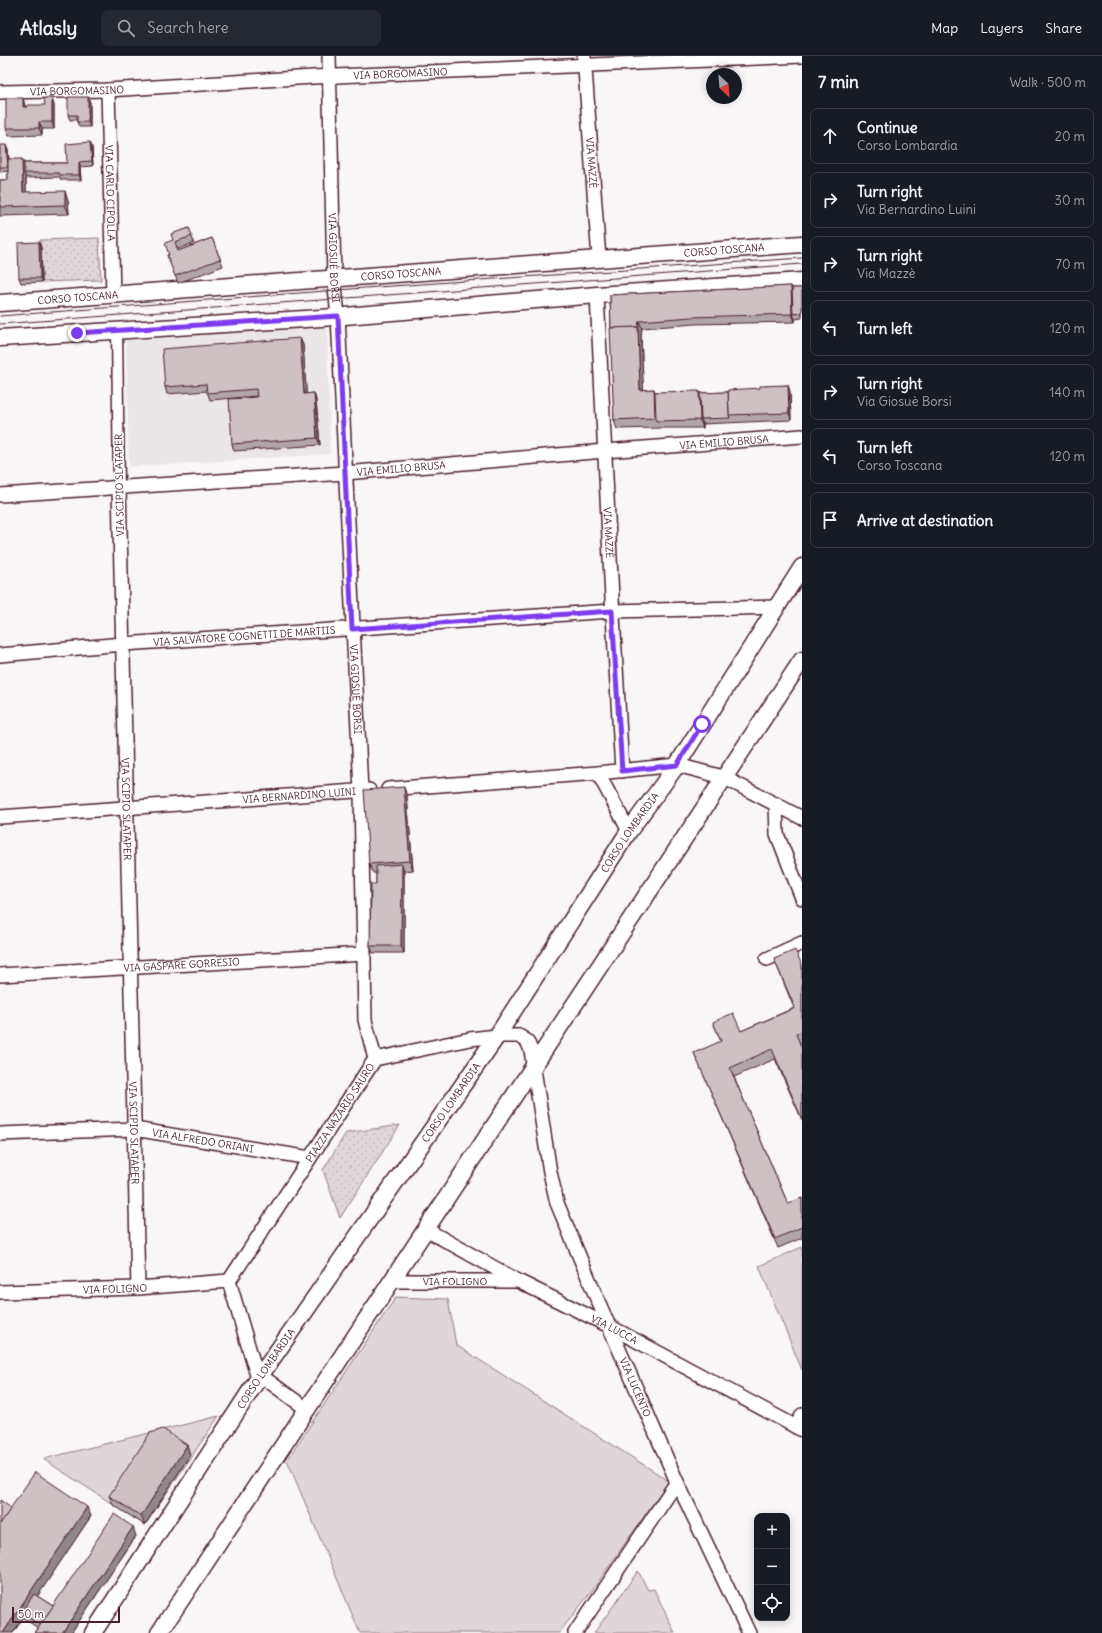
<!DOCTYPE html>
<html lang="en">
<head>
<meta charset="utf-8">
<style>
  body { margin:0; font-family:Delius,sans-serif; background:#242831; color:#f1f3f6 }
  .controls { position:absolute; right:12px; bottom:12px; display:grid; overflow:hidden; border-radius:8px; box-shadow:0 2px 10px #0003 }
  .controls button { width:36px; height:36px; display:grid; place-items:center; padding:0; border:0; border-bottom:1px solid #363941; background:#171b24; color:#f1f3f6; font:20px sans-serif }
  .compass { position:absolute; left:706px; top:12px; width:36px; height:36px; border-radius:50%; background:#171b24; box-shadow:0 2px 10px #0003; rotate:154deg }
  .scale { position:absolute; left:12px; bottom:10px; width:108px; box-sizing:border-box; padding-left:4px; border:2px solid #4a1f2b; border-top:0; font-size:11px; line-height:14px; white-space:nowrap; color:#4a1f2b; -webkit-text-stroke:3px #fff; paint-order:stroke }
  .stop { position:absolute; width:12px; height:12px; margin:-9px; border:3px solid #7c3aed; border-radius:50%; background:#fff }
  .stop.end { background:#7c3aed; border-color:#fff; box-shadow:0 1px 4px #0008 }
  .list { margin:0; padding:0; list-style:none }
  h2 { display:flex; justify-content:space-between; align-items:center; height:52px; margin:0; padding:0 16px; font-size:17px }
  h2 small { font-size:13px; font-weight:400; color:#9ea1a6 }
  .list li { display:grid; grid-template-columns:26px 1fr auto; gap:12px; align-items:center; box-sizing:border-box; height:56px; margin:0 8px 8px; padding:0 8px; border:1px solid #363941; border-radius:8px }
  .list b { display:block; font-size:15px; white-space:nowrap }
  .list p { margin:0; font-size:13px; white-space:nowrap; color:#9ea1a6 }
  .list em { font-size:13px; font-style:normal; color:#9ea1a6 }
  .icon { flex:none; width:22px; height:22px; fill:none; stroke:currentColor; stroke-width:2; stroke-linecap:round; stroke-linejoin:round }
  .map { position:relative; flex:none; width:802px; height:1577px; overflow:hidden }
  header { display:flex; align-items:center; gap:24px; box-sizing:border-box; height:56px; padding:0 20px; background:#171b24; border-bottom:1px solid #363941 }
  header strong { font-size:19px }
  nav { display:flex; gap:22px; margin-inline-start:auto; font-size:14px }
  .search { width:280px; height:36px; background:#242831; display:flex; align-items:center; gap:10px; box-sizing:border-box; padding:0 14px; border-radius:8px; color:#9ea1a6; font-size:15px }
  main { display:flex }
  aside { flex:1; background:#171b24 }
  .map>svg:first-child { display:block }
  .built { fill:#ebe6e8 }
  .grass { fill:#ded6d9; stroke:#947a82 }
  .park { fill:url(#park-dots); stroke:#947a82 }
  .lines { fill:none; stroke-linecap:round; stroke-linejoin:round }
  .pedestrian-casing { stroke:#4a1f2b; stroke-width:13 }
  .minor-casing { stroke:#4a1f2b; stroke-width:16 }
  .tertiary-casing { stroke:#4a1f2b; stroke-width:19 }
  .pedestrian { stroke:#fff; stroke-width:10 }
  .minor { stroke:#fff; stroke-width:13 }
  .tertiary { stroke:#fff; stroke-width:16 }
  .tram { stroke:#4a1f2b; stroke-width:1 }
  .wall { fill:#b0a6a9; stroke:#4a1f2b }
  .shaded-wall { fill:#908789; stroke:#4a1f2b }
  .building { fill:#cdc1c4; stroke:#4a1f2b }
  .route { stroke:#7c3aed; stroke-width:5 }
  .labels { text-anchor:middle; stroke-width:3; stroke-linejoin:round; paint-order:stroke }
  .street-label { font-size:10px; fill:#4a1f2b; stroke:#fff }
</style>
</head>
<body>
<header>
<strong>Atlasly</strong>
<div class="search"><svg class="icon" aria-label="search" viewBox="0 0 24 24"><circle cx="10" cy="10" r="6"/><path d="M15 15l6 6"/></svg>Search here</div>
<nav><a>Map</a><a>Layers</a><a>Share</a></nav>
</header>
<main>
<div class="map">
<svg width="802" height="1577" viewBox="0 0 802 1577">
  <defs>
    <pattern id="park-dots" width="8" height="8" patternUnits="userSpaceOnUse"><rect width="8" height="8" fill="#ded6d9"/><path d="M2 2h.1M6 6h.1" fill="none" stroke="#c0b7ba" stroke-width="1.8" stroke-linecap="round"/></pattern>
  </defs>
  <rect width="100%" height="100%" fill="#f8f6f7"/>
  <filter id="ink" filterUnits="userSpaceOnUse"><feTurbulence type="fractalNoise" baseFrequency=".025" numOctaves="2"/><feDisplacementMap in="SourceGraphic" scale="8" xChannelSelector="R" yChannelSelector="G"/><feConvolveMatrix kernelMatrix="1 2 1 2 8 2 1 2 1" color-interpolation-filters="sRGB"/></filter>
  <g filter="url(#ink)">
    <path class="built" d="M327 270 330 398 129 411 126 284Z"/>
    <g class="grass">
      <path d="M802 1191V1314L759 1210Z"/>
      <path d="M396 1241 448 1243 456 1289 669 1425 591 1536 559 1577H360L287 1404Z"/>
      <path d="M219 1360 145 1469 43 1403Z"/>
      <path d="M638 1515 648 1534 654 1533 675 1577H594Z"/>
    </g>
    <g class="park">
      <path d="M99 182 101 224 42 226 40 184Z"/>
      <path d="M400 1069 340 1162 323 1114 346 1077Z"/>
    </g>
    <g class="lines">
      <defs>
        <path id="pedestrian" d="M117 275 119 431"/>
        <g id="minor">
          <path id="s1" d="M329 0 334 222 338 260 361 735 365 964 375 1003"/>
          <path id="s2" d="M584 0 599 203"/>
          <path id="s3" d="M108 34 113 239"/>
          <path id="s4" d="M0 36 108 34 313 21 802 0"/>
          <path id="s5" d="M597 239 612 542 622 715"/>
          <path id="s6" d="M119 431 138 1232"/>
          <path id="s7" d="M0 439 345 417 605 395 802 380"/>
          <path id="s8" d="M0 599 123 588 612 555 776 551"/>
          <path d="M598 717 629 775"/>
          <path d="M388 733 598 717 677 709 723 721 802 762"/>
          <path d="M776 748 777 778 802 842"/>
          <path id="s9" d="M0 761 369 734"/>
          <path d="M767 903 802 887"/>
          <path id="s10" d="M0 919 364 898"/>
          <path id="s11" d="M0 1078 134 1073 310 1102"/>
          <path id="s12" d="M427 1174 518 1225 609 1270 802 1374"/>
          <path id="s13" d="M392 1225H517"/>
          <path id="s14" d="M0 1236 138 1232 229 1225"/>
          <path id="s15" d="M308 1354 256 1316 229 1225 375 1003 470 983 497 980H519L527 985 531 994 550 1116 557 1147 598 1245 677 1426 749 1577"/>
          <path d="M796 1371 802 1359"/>
          <path d="M575 1577 677 1426"/>
        </g>
        <g id="tertiary">
          <path id="s16" d="M0 247 802 188"/>
          <path d="M0 282 321 262 597 239 802 225"/>
          <path id="s17" d="M93 1577 260 1320 497 980 629 775 677 709 802 511"/>
          <path d="M159 1577C375 1254 585 927 802 604"/>
        </g>
      </defs>
      <use href="#pedestrian" class="pedestrian-casing"/>
      <use href="#minor" class="minor-casing"/>
      <use href="#tertiary" class="tertiary-casing"/>
      <use href="#pedestrian" class="pedestrian"/>
      <use href="#minor" class="minor"/>
      <use href="#tertiary" class="tertiary"/>
      <g class="tram">
        <path d="M0 260 377 231 802 202"/>
        <path d="M0 268 802 208"/>
      </g>
    </g>
    <g class="wall">
      <path d="M90 46V71H79L77 66V64H70L68 59Z"/>
      <path d="M25 49V51L54 49V73H42V79L9 80 6 72Z"/>
      <path d="M0 89 8 94 9 103 24 107H67L92 91 93 110 80 111 81 124H61L60 121 26 122V136L68 145 69 158 0 160V124H8V115L0 116Z"/>
      <path d="M189 172 194 187 178 193V195L212 182 223 210 178 227 167 199H169L173 184Z"/>
      <path d="M41 191 42 226 21 227 19 222Z"/>
      <path d="M791 230 792 232H802V262L795 263V266L695 268 642 272 641 280 643 334 654 333 655 336 700 337 728 336 788 329 790 336 791 364 703 368V372H659L617 373 614 364 610 239Z"/>
      <path d="M300 282 303 289 306 338 314 337 316 344 320 389 234 395 232 388 257 341V340L210 344 207 335 167 338 165 331Z"/>
      <path d="M407 740 413 814 404 815V897H373L370 890 376 828V817H373L369 808Z"/>
      <path d="M774 903 802 909V986L799 987 802 993V1064L775 1003 734 1021 788 1148 802 1142V1182L778 1192 698 1006 694 997 721 986 713 966 741 975 794 952Z"/>
      <path d="M187 1389 190 1399 145 1469 113 1449 109 1440Z"/>
      <path d="M11 1452 91 1460 37 1540 53 1550 136 1480 71 1577H35L38 1572 23 1562 13 1577Z"/>
    </g>
    <g class="shaded-wall">
      <path d="M88 41 90 46V71L88 66Z"/>
      <path d="M23 42 25 49V58L23 51Z"/>
      <path d="M52 42 54 49V73L52 66Z"/>
      <path d="M39 66 42 73V79L39 72Z"/>
      <path d="M90 86 92 91 93 110 92 105Z"/>
      <path d="M6 89 8 94 9 115 8 111Z"/>
      <path d="M22 103 26 112 24 117 26 122V146L23 136Z"/>
      <path d="M79 106 80 111 81 124 79 119Z"/>
      <path d="M65 135 68 145 69 158 65 149Z"/>
      <path d="M39 186 41 191 42 226 40 222Z"/>
      <path d="M791 230 794 237 793 258 795 263V266L792 258Z"/>
      <path d="M639 265 642 272 641 280 644 343 640 334 638 271Z"/>
      <path d="M300 282 303 289 307 345 304 338Z"/>
      <path d="M788 329 790 336 791 364 789 357Z"/>
      <path d="M699 335 702 342 701 363 703 368V372L700 364Z"/>
      <path d="M314 337 316 344 320 389 317 382Z"/>
      <path d="M404 731 407 740 413 814 410 805Z"/>
      <path d="M402 808 404 815V897L401 890Z"/>
      <path d="M187 1389 190 1399 145 1469 141 1460Z"/>
      <path d="M87 1451 91 1460 25 1559 21 1557 23 1562 13 1577H3Z"/>
      <path d="M133 1471 136 1480 71 1577H62Z"/>
    </g>
    <g class="building">
      <path d="M68 41H88V66H77V59H68Z"/>
      <path d="M6 42H23V51H28L27 49H45L44 42H52V66H39V72H6Z"/>
      <path d="M90 86 92 105 79 106V119H60L59 117H24V107H67L66 88Z"/>
      <path d="M0 89H6L8 111H0Z"/>
      <path d="M8 103H22L23 136 65 135V149L0 151V124H8Z"/>
      <path d="M189 172 192 180 175 186 178 195 212 182 220 203 175 220 167 199H169L165 187 173 184 171 178Z"/>
      <path d="M39 186 40 222H19L18 187Z"/>
      <path d="M791 230 792 258 692 261 639 265 638 273V271L611 272 610 239Z"/>
      <path d="M792 232H802V257L793 258Z"/>
      <path d="M638 271 640 334 654 333 655 362 614 364 610 272Z"/>
      <path d="M300 282 304 338 314 337 317 382 232 388 229 343 257 341 256 333 207 337 206 328 165 331 162 293Z"/>
      <path d="M788 329 789 357 729 359 728 334 760 332V330Z"/>
      <path d="M699 335 700 364 656 365 655 336Z"/>
      <path d="M728 336 729 359 730 362 701 363 700 337Z"/>
      <path d="M404 731 410 805 369 808 364 734Z"/>
      <path d="M402 808 401 890H370L371 828H376V810Z"/>
      <path d="M795 894 802 909V975L796 978 802 993V1063L772 993 730 1012 788 1148 802 1142V1171L775 1183 694 997 721 985 713 966 733 957 741 975 795 952 774 903Z"/>
      <path d="M163 1373 187 1389 141 1460 109 1440 150 1377Z"/>
      <path d="M35 1416 87 1451 3 1577H0V1468Z"/>
      <path d="M0 1444 11 1452 0 1468Z"/>
      <path d="M114 1458 133 1471 62 1577H35Z"/>
      <path d="M34 1538 53 1550 40 1569 21 1557Z"/>
    </g>
  </g>
  <g class="lines" filter="url(#ink)">
    <path class="route" d="M77 277 338 260 352 573 612 555 622 715 677 709 702 668"/>
  </g>
  <g class="labels">
    <g class="street-label">
      <text dy="4" stroke="none"><textPath href="#s4" startOffset="401">VIA BORGOMASINO</textPath></text>
      <text dy="4" stroke="none"><textPath href="#s4" startOffset="77">VIA BORGOMASINO</textPath></text>
      <text dy="4" stroke="none"><textPath href="#s2" startOffset="107">VIA MAZZÈ</textPath></text>
      <text dy="4" stroke="none"><textPath href="#s3" startOffset="103">VIA CARLO CIPOLLA</textPath></text>
      <text dy="4" stroke="none"><textPath href="#s16" startOffset="726">CORSO TOSCANA</textPath></text>
      <text dy="4" stroke="none"><textPath href="#s1" startOffset="202">VIA GIOSUÈ BORSI</textPath></text>
      <text dy="4" stroke="none"><textPath href="#s16" startOffset="402">CORSO TOSCANA</textPath></text>
      <text dy="4" stroke="none"><textPath href="#s16" startOffset="78">CORSO TOSCANA</textPath></text>
      <text dy="4" stroke="none"><textPath href="#s7" startOffset="726">VIA EMILIO BRUSA</textPath></text>
      <text dy="4" stroke="none"><textPath href="#s7" startOffset="402">VIA EMILIO BRUSA</textPath></text>
      <text transform="translate(119 429) rotate(-91)" y="4">VIA SCIPIO SLATAPER</text>
      <text dy="4" stroke="none"><textPath href="#s5" startOffset="238">VIA MAZZÈ</textPath></text>
      <text dy="4" stroke="none"><textPath href="#s8" startOffset="245">VIA SALVATORE COGNETTI DE MARTIIS</textPath></text>
      <text dy="4" stroke="none"><textPath href="#s1" startOffset="634">VIA GIOSUÈ BORSI</textPath></text>
      <text dy="4" stroke="none"><textPath href="#s9" startOffset="300">VIA BERNARDINO LUINI</textPath></text>
      <text dy="4" stroke="none"><textPath href="#s6" startOffset="322">VIA SCIPIO SLATAPER</textPath></text>
      <text dy="4" stroke="none"><textPath href="#s17" startOffset="964">CORSO LOMBARDIA</textPath></text>
      <text dy="4" stroke="none"><textPath href="#s10" startOffset="182">VIA GASPARE GORRESIO</textPath></text>
      <text dy="4" stroke="none"><textPath href="#s17" startOffset="640">CORSO LOMBARDIA</textPath></text>
      <text dy="4" stroke="none"><textPath href="#s15" startOffset="361">PIAZZA NAZARIO SAURO</textPath></text>
      <text dy="4" stroke="none"><textPath href="#s6" startOffset="646">VIA SCIPIO SLATAPER</textPath></text>
      <text dy="4" stroke="none"><textPath href="#s11" startOffset="204">VIA ALFREDO ORIANI</textPath></text>
      <text dy="4" stroke="none"><textPath href="#s13" startOffset="63">VIA FOLIGNO</textPath></text>
      <text dy="4" stroke="none"><textPath href="#s14" startOffset="115">VIA FOLIGNO</textPath></text>
      <text dy="4" stroke="none"><textPath href="#s12" startOffset="212">VIA LUCCA</textPath></text>
      <text dy="4" stroke="none"><textPath href="#s17" startOffset="316">CORSO LOMBARDIA</textPath></text>
      <text dy="4" stroke="none"><textPath href="#s15" startOffset="946">VIA LUCENTO</textPath></text>
    </g>
  </g>
</svg>
<div class="controls">
<button>+</button>
<button>−</button>
<button><svg class="icon" aria-label="locate" viewBox="0 0 24 24"><circle cx="12" cy="12" r="6"/><path d="M12 2v4M12 18v4M2 12h4M18 12h4"/></svg></button>
</div>
<svg class="compass" viewBox="-18 -18 36 36"><path d="M0-13l5 13h-10z" fill="#e53935"/><path d="M0 13l5-13h-10z" fill="#9ea1a6"/></svg>
<div class="scale">50 m</div>
<div class="stop" style="left:702px;top:668px"></div>
<div class="stop end" style="left:77px;top:277px"></div>
</div>
<aside>
<h2>7 min<small>Walk · 500 m</small></h2>
<ul class="list">
<li><svg class="icon" aria-label="ahead" viewBox="0 0 24 24"><path d="M12 20V5M6 11l6-6 6 6"/></svg><div><b>Continue</b><p>Corso Lombardia</p></div><em>20 m</em></li>
<li><svg class="icon" aria-label="right" viewBox="0 0 24 24"><path d="M7 20v-9h11M14 6l5 5-5 5"/></svg><div><b>Turn right</b><p>Via Bernardino Luini</p></div><em>30 m</em></li>
<li><svg class="icon" aria-label="right" viewBox="0 0 24 24"><path d="M7 20v-9h11M14 6l5 5-5 5"/></svg><div><b>Turn right</b><p>Via Mazzè</p></div><em>70 m</em></li>
<li><svg class="icon" aria-label="left" viewBox="0 0 24 24"><path d="M17 20v-9H6M10 6l-5 5 5 5"/></svg><div><b>Turn left</b></div><em>120 m</em></li>
<li><svg class="icon" aria-label="right" viewBox="0 0 24 24"><path d="M7 20v-9h11M14 6l5 5-5 5"/></svg><div><b>Turn right</b><p>Via Giosuè Borsi</p></div><em>140 m</em></li>
<li><svg class="icon" aria-label="left" viewBox="0 0 24 24"><path d="M17 20v-9H6M10 6l-5 5 5 5"/></svg><div><b>Turn left</b><p>Corso Toscana</p></div><em>120 m</em></li>
<li><svg class="icon" aria-label="arrive" viewBox="0 0 24 24"><path d="M6 21V4h12l-3 4 3 4H6"/></svg><div><b>Arrive at destination</b></div></li>
</ul>
</aside>
</main>
</body>
</html>
